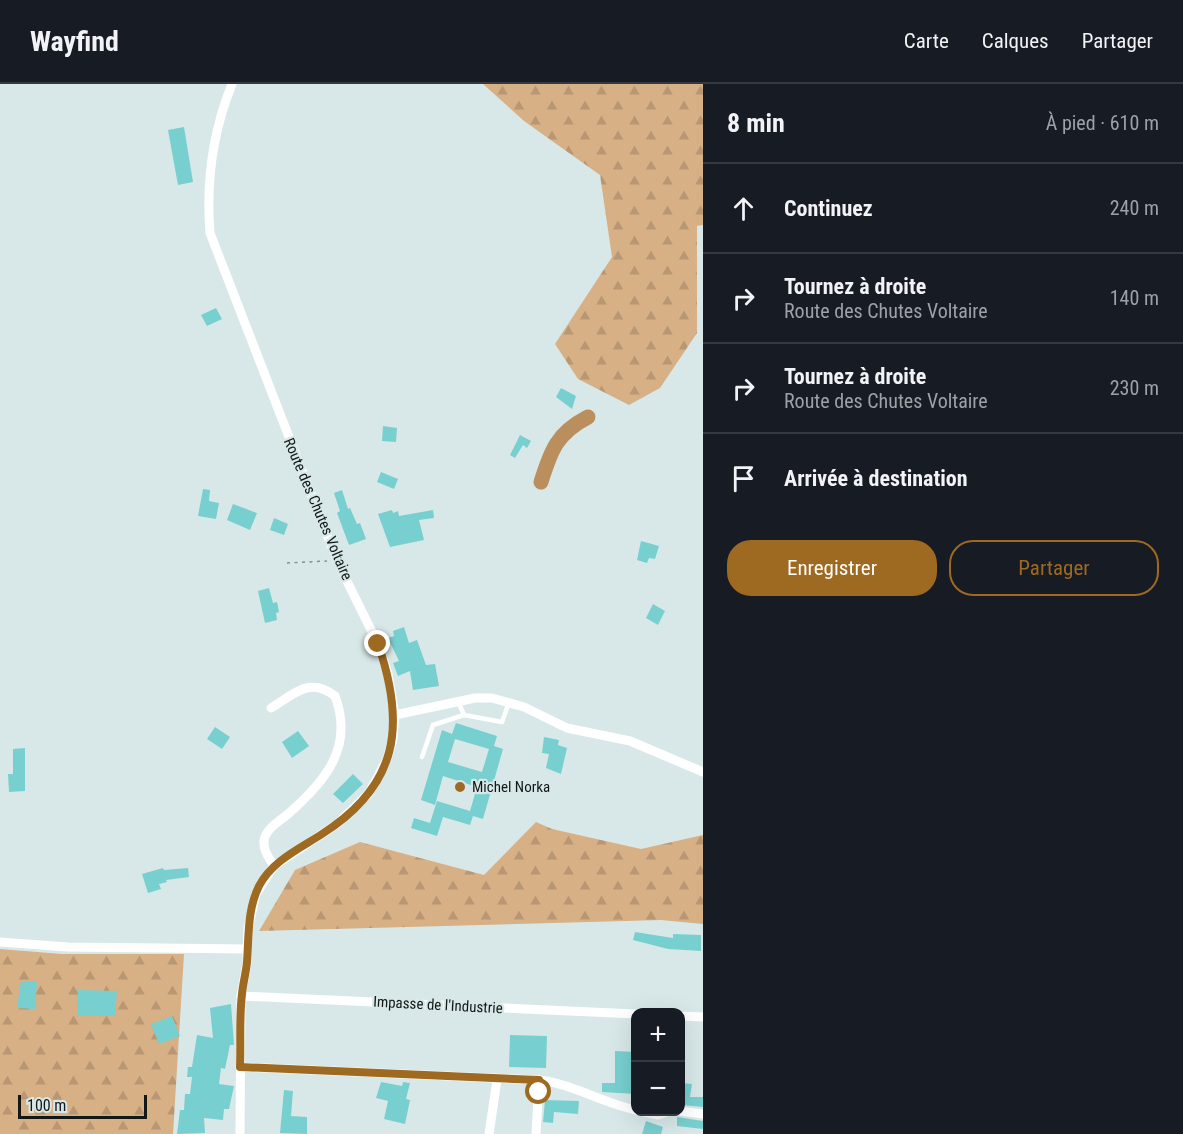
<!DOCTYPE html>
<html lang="fr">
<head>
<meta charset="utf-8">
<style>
  body { margin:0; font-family:"Roboto Condensed",sans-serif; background:#20242c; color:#f1f3f6 }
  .controls { position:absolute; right:18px; bottom:18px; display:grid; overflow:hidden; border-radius:12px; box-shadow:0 6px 24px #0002 }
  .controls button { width:54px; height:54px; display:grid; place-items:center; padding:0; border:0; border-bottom:2px solid #363941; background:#171b24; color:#f1f3f6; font:30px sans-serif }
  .scale { position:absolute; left:18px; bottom:15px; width:129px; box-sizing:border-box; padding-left:6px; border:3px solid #121818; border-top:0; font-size:16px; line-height:21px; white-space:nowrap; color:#121818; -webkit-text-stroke:4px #d8e8e8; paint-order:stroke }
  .stop { position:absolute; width:18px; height:18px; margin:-14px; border:4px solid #9e6921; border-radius:50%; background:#fff }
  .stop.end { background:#9e6921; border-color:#fff; box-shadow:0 2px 6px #0008 }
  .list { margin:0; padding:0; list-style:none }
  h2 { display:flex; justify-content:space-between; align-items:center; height:78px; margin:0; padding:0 24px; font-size:26px }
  h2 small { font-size:20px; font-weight:400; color:#9ea1a6 }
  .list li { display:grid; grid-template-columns:39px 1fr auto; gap:18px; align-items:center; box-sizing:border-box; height:90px; padding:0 24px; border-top:2px solid #363941 }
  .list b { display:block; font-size:22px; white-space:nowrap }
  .list p { margin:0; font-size:20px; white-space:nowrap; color:#9ea1a6 }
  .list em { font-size:20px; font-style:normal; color:#9ea1a6 }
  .actions { display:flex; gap:12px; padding:18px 24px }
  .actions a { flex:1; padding:14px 0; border:2px solid #9e6921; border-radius:24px; text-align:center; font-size:21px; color:#9e6921 }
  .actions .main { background:#9e6921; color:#fff }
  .icon { flex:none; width:33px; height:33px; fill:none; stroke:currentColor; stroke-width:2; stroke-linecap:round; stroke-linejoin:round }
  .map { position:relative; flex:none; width:703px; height:1050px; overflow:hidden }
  header { display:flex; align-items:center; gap:36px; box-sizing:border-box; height:84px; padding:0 30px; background:#171b24; border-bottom:2px solid #363941 }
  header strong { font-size:28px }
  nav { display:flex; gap:33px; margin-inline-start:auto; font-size:21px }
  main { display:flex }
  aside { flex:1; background:#171b24 }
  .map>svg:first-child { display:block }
  .forest { fill:url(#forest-firs) }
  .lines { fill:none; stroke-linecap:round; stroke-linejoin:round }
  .river { stroke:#ba8f5d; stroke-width:15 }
  .building { fill:#78cfcf; fill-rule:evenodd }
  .path { stroke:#828e8e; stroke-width:1.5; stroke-dasharray:3 4.5; stroke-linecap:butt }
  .lane { stroke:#fff; stroke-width:4.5 }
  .street { stroke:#fff; stroke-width:9 }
  .route { stroke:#9e6921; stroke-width:8 }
  .poi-dot { fill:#9e6921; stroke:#d8e8e8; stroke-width:2 }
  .labels { text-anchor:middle; stroke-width:4.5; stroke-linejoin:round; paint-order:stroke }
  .street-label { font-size:15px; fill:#121818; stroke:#d8e8e8 }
  .poi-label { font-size:15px; fill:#121818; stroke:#d8e8e8; text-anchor:start }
</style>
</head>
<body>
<header>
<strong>Wayfind</strong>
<nav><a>Carte</a><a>Calques</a><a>Partager</a></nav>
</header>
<main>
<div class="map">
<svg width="703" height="1050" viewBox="0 0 703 1050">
  <defs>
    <pattern id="forest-firs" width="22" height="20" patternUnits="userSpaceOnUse" patternTransform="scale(1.5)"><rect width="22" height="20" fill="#d7b085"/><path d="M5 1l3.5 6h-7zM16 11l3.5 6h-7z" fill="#b89772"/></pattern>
  </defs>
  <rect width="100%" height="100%" fill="#d8e8e8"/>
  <g class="forest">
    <path d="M483 0H703V141L697 142V249L660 304 629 321 578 295 555 260 612 173 600 91 524 37Z"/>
    <path d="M536 738 552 745 641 765 703 751V840L661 836 259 847 295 786 360 758 484 791Z"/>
    <path d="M0 865 62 870H184L173 1050H0Z"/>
  </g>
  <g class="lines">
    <path class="river" d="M541 398C551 366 557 349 588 333"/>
  </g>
  <g class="building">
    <path d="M184 43 193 98 178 101 168 46Z"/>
    <path d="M216 224 222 235 207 242 201 231Z"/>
    <path d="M561 304 576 312 572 325 556 313Z"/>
    <path d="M383 342 397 344 396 358 382 357Z"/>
    <path d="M520 351 531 357 527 364 523 361 515 374 510 371Z"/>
    <path d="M381 388 398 395 394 405 377 398Z"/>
    <path d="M203 405 210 406 209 417 219 419 216 435 198 432Z"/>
    <path d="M342 406 348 425 350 424 357 440 360 439 366 455 349 461 337 429 340 427 334 409Z"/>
    <path d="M233 420 257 429 250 446 227 436Z"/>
    <path d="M392 426 393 429 398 427 399 432 433 426 434 434 419 436 424 456 390 463 378 430Z"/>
    <path d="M274 434 288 440 284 451 270 446Z"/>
    <path d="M641 457 659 462 655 475 649 474 647 479 637 476Z"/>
    <path d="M269 504 273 519 277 518 279 528 276 529 277 536 265 539 258 507Z"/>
    <path d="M653 520 665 527 658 541 646 534Z"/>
    <path d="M404 543 409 559 417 556 426 581 435 580 439 602 413 606 410 587 398 592 393 579 399 577 388 554 394 552 393 547Z"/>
    <path d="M456 639 497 652 494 662 503 665 483 735 473 732 470 741 443 733 437 752 411 744 414 734 430 739 437 717 470 727 477 703 443 692 435 721 421 716 442 646 452 650ZM455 655 489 665 482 688 448 678Z"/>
    <path d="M215 643 230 653 222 665 207 655Z"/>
    <path d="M298 647 309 662 292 674 282 658Z"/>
    <path d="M544 653 559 656 558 661 567 664 561 690 546 684 549 670 542 669Z"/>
    <path d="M25 664V707L9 708 8 690H13V665Z"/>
    <path d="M353 690 363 700 343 719 333 710Z"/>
    <path d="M163 784 164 786 188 784 189 793 166 796 167 798 159 800 161 805 148 809 142 790Z"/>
    <path d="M635 848 673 854V850L701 851V867L668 865 633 856Z"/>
    <path d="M21 897 37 898 35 925 17 924Z"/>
    <path d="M78 906 117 907 115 932 77 931Z"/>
    <path d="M231 920 234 961H230L225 985 221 984 219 1000 234 1002 229 1025H224L223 1036 204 1034 205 1049 177 1050 180 1026H184L185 1010H190L192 993H187L188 983H192L197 951 213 954 210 924Z"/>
    <path d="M172 932 180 952 159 960 151 940Z"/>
    <path d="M510 951 547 952 546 984 509 983Z"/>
    <path d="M615 967 636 968V1010L602 1008V999H615Z"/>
    <path d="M381 998 402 1002 403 998 410 999 406 1015 410 1016 405 1040 384 1035 388 1017 376 1014Z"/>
    <path d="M681 999 692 1000 690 1013H703V1023L683 1021Z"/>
    <path d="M284 1006 293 1007 291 1032 307 1033V1050L280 1049Z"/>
    <path d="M545 1016 579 1017 578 1030 554 1028 553 1039 543 1038Z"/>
    <path d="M677 1033 703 1037V1045L677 1042Z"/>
    <path d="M646 1037 663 1043 661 1050H642Z"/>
  </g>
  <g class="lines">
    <path class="path" d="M287 479 327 477"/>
    <g class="lane">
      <path d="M458 617 464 631 502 638 509 618"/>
      <path d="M422 673 433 641 464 631"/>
    </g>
    <g class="street">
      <path d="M232 0C213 47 206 99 210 149L337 477 378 560 388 590 395 631 393 655 387 675 369 709 337 740 274 782 256 810 248 845 247 879 241 912 240 1050"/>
      <path d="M271 624C294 610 310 592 335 612 354 663 326 697 288 730 280 737 265 745 264 757 263 766 269 774 274 782"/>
      <path d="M395 631 475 614H492L524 623 567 644 630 657 703 688"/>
      <path d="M0 858 68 863 247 865"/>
      <path d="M241 912 636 930"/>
      <path d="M680 932 703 933"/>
      <path d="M240 983 539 996"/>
      <path d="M680 1027 703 1030"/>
      <path d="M644 1028 658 1031 667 1028"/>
      <path d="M489 1050 497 996"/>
      <path d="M536 1050 539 996C574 1000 602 1019 636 1026"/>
    </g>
  </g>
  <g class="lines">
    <path class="route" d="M378 560C406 641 399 701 322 750 299 765 272 777 259 802 247 826 249 853 247 878 246 889 243 899 242 910 239 934 241 959 240 983L539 996V1008"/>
  </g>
  <circle class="poi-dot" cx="460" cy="703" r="6"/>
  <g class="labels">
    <g class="street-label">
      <text transform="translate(318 425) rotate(67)" y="5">Route des Chutes Voltaire</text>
      <text transform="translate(438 921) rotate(3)" y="5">Impasse de l'Industrie</text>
    </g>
    <g class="poi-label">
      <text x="472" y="708">Michel Norka</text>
    </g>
  </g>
</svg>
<div class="controls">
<button>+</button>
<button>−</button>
</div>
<div class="scale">100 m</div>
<div class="stop" style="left:539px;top:1008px"></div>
<div class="stop end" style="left:378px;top:560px"></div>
</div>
<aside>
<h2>8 min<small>À pied · 610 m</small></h2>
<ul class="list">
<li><svg class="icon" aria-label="ahead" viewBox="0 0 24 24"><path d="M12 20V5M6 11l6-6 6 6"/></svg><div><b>Continuez</b></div><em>240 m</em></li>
<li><svg class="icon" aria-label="right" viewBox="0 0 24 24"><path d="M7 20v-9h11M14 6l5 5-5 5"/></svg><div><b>Tournez à droite</b><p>Route des Chutes Voltaire</p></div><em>140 m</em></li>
<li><svg class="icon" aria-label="right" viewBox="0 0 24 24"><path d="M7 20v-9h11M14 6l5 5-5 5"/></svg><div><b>Tournez à droite</b><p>Route des Chutes Voltaire</p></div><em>230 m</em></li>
<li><svg class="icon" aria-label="arrive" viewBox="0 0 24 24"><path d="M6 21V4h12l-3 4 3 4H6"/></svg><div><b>Arrivée à destination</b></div></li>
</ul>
<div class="actions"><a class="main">Enregistrer</a><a>Partager</a></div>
</aside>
</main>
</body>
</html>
